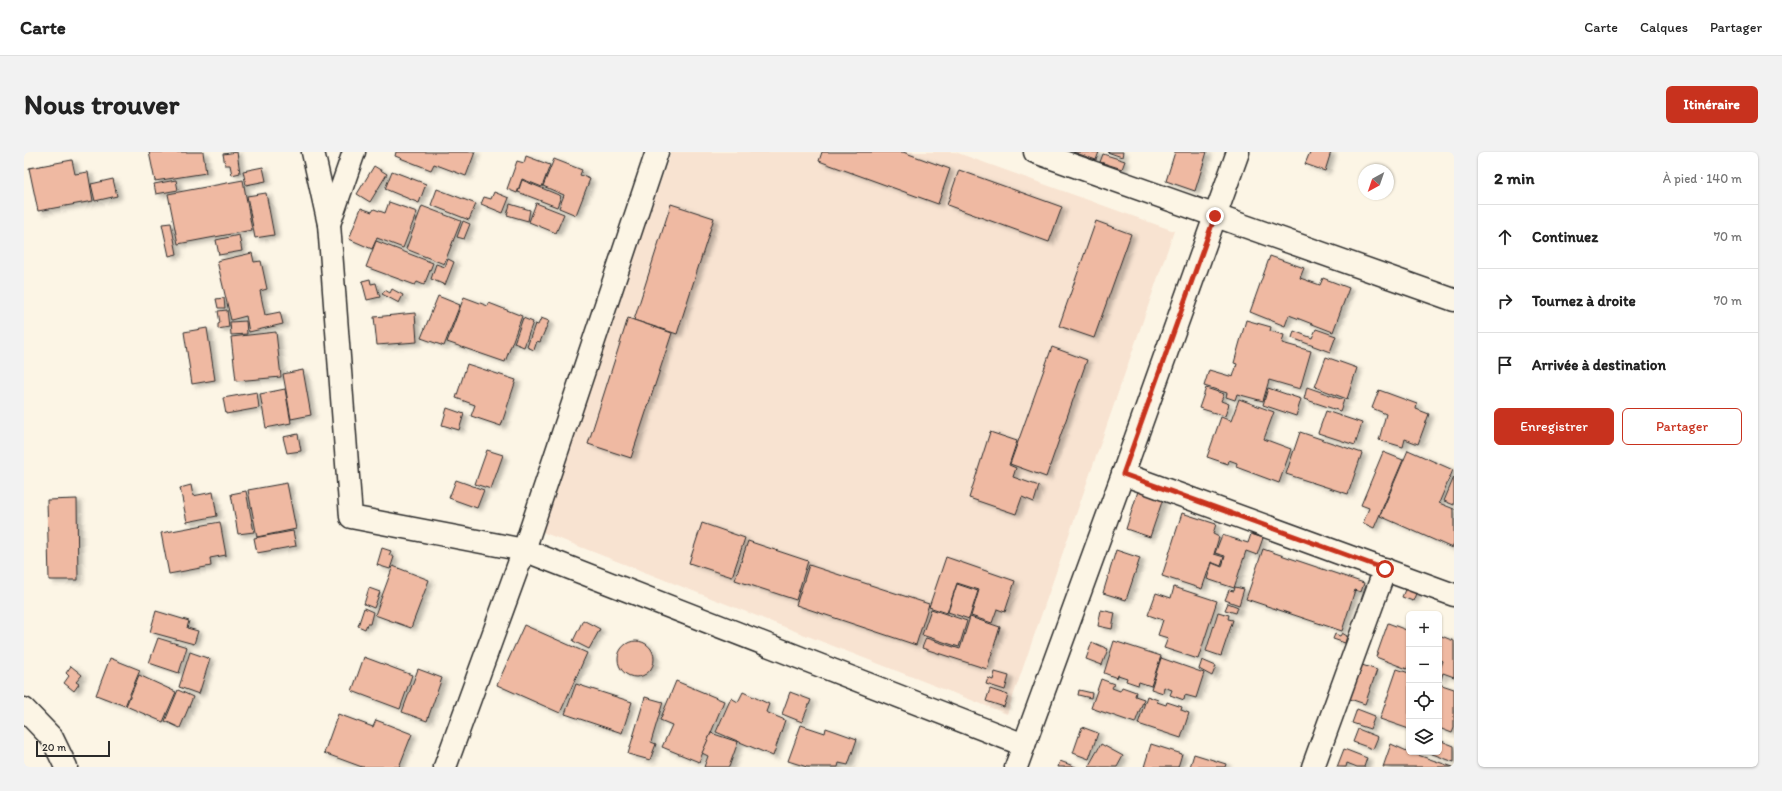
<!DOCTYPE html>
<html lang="fr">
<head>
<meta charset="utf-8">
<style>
  body { margin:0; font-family:Itim,sans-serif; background:#f2f2f2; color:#222 }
  .controls { position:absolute; right:12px; bottom:12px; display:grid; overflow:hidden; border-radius:6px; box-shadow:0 1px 3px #0004 }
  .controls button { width:36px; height:36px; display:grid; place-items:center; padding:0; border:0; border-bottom:1px solid #e0e0e0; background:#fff; color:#222; font:20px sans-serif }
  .compass { position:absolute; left:1334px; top:12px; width:36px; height:36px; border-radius:50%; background:#fff; box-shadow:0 1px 3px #0004; rotate:220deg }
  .scale { position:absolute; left:12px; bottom:10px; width:74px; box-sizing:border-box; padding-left:4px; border:2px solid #2b2b2b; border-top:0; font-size:11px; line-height:14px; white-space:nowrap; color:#2b2b2b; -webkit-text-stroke:3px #fcf5e5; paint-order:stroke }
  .stop { position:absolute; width:12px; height:12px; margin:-9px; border:3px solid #c8321e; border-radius:50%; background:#fff }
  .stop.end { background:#c8321e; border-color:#fff; box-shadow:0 1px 4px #0008 }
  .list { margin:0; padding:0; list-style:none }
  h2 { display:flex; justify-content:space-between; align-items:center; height:52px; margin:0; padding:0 16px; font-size:17px }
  h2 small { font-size:13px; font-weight:400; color:#767676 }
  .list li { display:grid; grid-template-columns:26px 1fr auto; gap:12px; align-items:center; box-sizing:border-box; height:64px; padding:0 16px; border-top:1px solid #e0e0e0 }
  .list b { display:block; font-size:15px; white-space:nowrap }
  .list em { font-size:13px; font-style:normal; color:#767676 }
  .actions { display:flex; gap:8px; padding:12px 16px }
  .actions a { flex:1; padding:9px 0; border:1px solid #c8321e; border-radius:6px; text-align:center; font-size:14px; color:#c8321e }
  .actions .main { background:#c8321e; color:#fff }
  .icon { flex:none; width:22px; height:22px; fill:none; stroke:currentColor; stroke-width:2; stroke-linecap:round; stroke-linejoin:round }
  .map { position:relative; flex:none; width:1430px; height:615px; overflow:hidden; border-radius:6px }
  header { display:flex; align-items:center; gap:24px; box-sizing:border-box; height:56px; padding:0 20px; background:#fff; border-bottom:1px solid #e0e0e0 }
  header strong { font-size:19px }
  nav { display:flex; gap:22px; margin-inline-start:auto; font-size:14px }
  .intro { display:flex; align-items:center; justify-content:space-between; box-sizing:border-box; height:96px; padding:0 24px }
  h1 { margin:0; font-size:28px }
  .button { padding:10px 18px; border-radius:6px; background:#c8321e; color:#fff; font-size:14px; font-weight:700 }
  main { display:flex; gap:24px; padding:0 24px }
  aside { flex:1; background:#fff; border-radius:6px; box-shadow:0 1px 3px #0004 }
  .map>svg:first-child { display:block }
  .built { fill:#f8e3d1 }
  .building { fill:#efb9a2; stroke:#2b2b2b; filter:url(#shadow) }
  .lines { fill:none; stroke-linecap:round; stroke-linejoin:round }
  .minor-casing { stroke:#2b2b2b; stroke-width:25 }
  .minor { stroke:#fcf5e5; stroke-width:22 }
  .route { stroke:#c8321e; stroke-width:5 }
</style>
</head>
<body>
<header>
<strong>Carte</strong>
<nav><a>Carte</a><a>Calques</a><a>Partager</a></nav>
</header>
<div class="intro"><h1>Nous trouver</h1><a class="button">Itinéraire</a></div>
<main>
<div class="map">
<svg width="1430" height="615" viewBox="0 0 1430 615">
  <defs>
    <filter id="shadow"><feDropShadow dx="4.5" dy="2.5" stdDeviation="2" flood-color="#0004"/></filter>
  </defs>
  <rect width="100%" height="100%" fill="#fcf5e5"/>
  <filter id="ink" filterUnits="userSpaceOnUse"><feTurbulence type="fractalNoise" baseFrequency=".025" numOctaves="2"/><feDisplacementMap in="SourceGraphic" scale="8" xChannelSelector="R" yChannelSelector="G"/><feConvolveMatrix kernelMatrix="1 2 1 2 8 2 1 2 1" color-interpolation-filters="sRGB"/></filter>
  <g filter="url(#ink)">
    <path class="built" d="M647 0H931L1150 79 983 562 513 378Z"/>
    <g class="building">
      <path d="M125 0H179L182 21 131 29Z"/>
      <path d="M213 0 216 21 208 23 206 13H201L199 2Z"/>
      <path d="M372 0H451L442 24 410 12 407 18 371 4Z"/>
      <path d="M798 0H879L926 17 914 52 795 9Z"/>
      <path d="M1049 0H1075L1072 8Z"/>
      <path d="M1083 0H1099L1098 5Z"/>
      <path d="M1151 0H1183L1171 39 1142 29Z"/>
      <path d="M1286 0H1307L1301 19 1281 12Z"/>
      <path d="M1079 2 1101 9 1098 17 1076 10Z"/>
      <path d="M502 4 526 13 518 35 498 27 493 41 483 37 493 9 500 11Z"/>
      <path d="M530 7 558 18 556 23 566 27 552 63 535 56 540 43 519 34Z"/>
      <path d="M48 8 51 22 64 20 69 49 14 59 5 16Z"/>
      <path d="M350 14 363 22 346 50 333 42Z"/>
      <path d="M239 15 242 29 222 33 219 19Z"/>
      <path d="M935 18 1038 55 1025 90 923 53Z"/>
      <path d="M368 19 402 32 395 51 361 37Z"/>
      <path d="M89 27 93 44 71 49 67 32Z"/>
      <path d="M152 28 154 38 132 42 130 32Z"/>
      <path d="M219 28 228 78 154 92 144 42Z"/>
      <path d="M498 28 537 44 533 55 494 40Z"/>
      <path d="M413 37 452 52 445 68 407 53Z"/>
      <path d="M470 40 485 46 479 61 457 52 460 45 467 47Z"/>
      <path d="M242 41 250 83 231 86 223 44Z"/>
      <path d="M365 50 393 60 379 96 353 86 348 97 325 87 337 56 348 60 350 57 361 61Z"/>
      <path d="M512 51 540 62 532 81 505 70Z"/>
      <path d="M486 52 506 58 504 69 483 63Z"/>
      <path d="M647 52 690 66 653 182 610 168Z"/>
      <path d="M398 54 437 69 420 112 382 97Z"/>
      <path d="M439 69 446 72 440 87 433 85Z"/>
      <path d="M1072 69 1107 82 1070 186 1035 174Z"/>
      <path d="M147 71 153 102 145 104 138 72Z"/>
      <path d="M215 83 218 99 195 103 192 88Z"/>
      <path d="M352 89 409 111 400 133 393 130 391 133 342 115Z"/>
      <path d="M228 101 230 110 237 109 243 137 236 139 241 163 256 160 259 172 225 180 222 164 207 168 193 109Z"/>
      <path d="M1246 104 1280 116 1276 126 1296 133 1299 126 1325 136 1309 180 1265 163 1261 174 1226 160Z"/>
      <path d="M424 107 430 110 421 133 407 127 412 112 421 115Z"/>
      <path d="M346 127 347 132 352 131 356 145 343 148 338 129Z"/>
      <path d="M368 137 379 143 375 151 358 142 361 138 366 141Z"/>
      <path d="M414 144 436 153 420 194 397 186Z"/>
      <path d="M440 145 464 154 465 151 498 164 481 210 423 190Z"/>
      <path d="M200 146 201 156H194L192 147Z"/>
      <path d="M203 158 205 175 194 177V172L196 171 194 159Z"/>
      <path d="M391 161 393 190 353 193 350 165Z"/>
      <path d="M499 166 509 170 500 195 490 191Z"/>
      <path d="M517 166 525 169 516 190 513 189 510 198 503 195 511 172 514 173Z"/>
      <path d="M604 166 648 181 607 306 564 292Z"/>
      <path d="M1222 168 1247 175 1246 179 1260 183 1258 191 1287 199 1276 237 1245 228 1239 249 1213 242 1211 248 1202 245 1203 241 1180 234 1185 218 1209 225 1213 212 1210 211Z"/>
      <path d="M222 169 223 182 207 183 206 170Z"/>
      <path d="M183 176 191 228 168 232 160 180Z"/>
      <path d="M1292 177 1312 184 1306 200 1268 186 1270 179 1288 186Z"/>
      <path d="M252 180 257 225 212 229 207 185Z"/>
      <path d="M1028 195 1063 208 1022 325 986 312Z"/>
      <path d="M1302 205 1333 216 1323 247 1291 235Z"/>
      <path d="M443 212 492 228 477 274 447 264 451 253 432 246Z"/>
      <path d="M279 218 287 263 267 267 259 222Z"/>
      <path d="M1283 235 1320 248 1316 259 1280 247Z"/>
      <path d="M1182 236 1200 242 1197 249 1205 252 1201 264 1175 256Z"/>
      <path d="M1244 236 1277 247 1272 264 1239 253Z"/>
      <path d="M261 237 267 271 242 276 236 242Z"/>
      <path d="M1355 238 1393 252 1392 257 1405 262 1394 292 1381 287 1379 295 1355 288 1362 262 1348 256Z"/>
      <path d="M233 240 235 256 202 262 199 246Z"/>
      <path d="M1215 247 1250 260 1240 287 1267 297 1255 331 1212 315 1213 311 1205 308 1204 312 1183 305 1197 265 1207 269Z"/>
      <path d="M423 256 440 262 435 278 418 273Z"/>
      <path d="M1302 259 1338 271 1331 293 1294 281Z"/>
      <path d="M966 280 993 289 985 313 992 316 989 325 1015 334 1010 350 998 345 992 362 945 346Z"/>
      <path d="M1276 280 1338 301 1324 342 1262 322Z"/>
      <path d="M274 282 277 299 263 301 259 285Z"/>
      <path d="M463 298 479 303 467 337 451 332Z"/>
      <path d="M1384 298 1429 318 1415 351 1430 357V392L1428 396 1356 364Z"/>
      <path d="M1359 300 1379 308 1350 376 1339 371 1345 356 1337 353Z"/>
      <path d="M1430 325V353L1420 349Z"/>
      <path d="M432 328 460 338 453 356 425 346Z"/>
      <path d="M263 331 272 377 233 385 224 338Z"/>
      <path d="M167 333 169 344 189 340 193 364 163 370 156 336Z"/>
      <path d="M1115 336 1140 344 1126 385 1102 377Z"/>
      <path d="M222 339 230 380 214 382 207 342Z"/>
      <path d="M53 347 54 428H25L23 348Z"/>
      <path d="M1158 361 1192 372 1189 382 1195 385 1190 402 1200 405 1197 414 1187 410 1178 437 1138 424Z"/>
      <path d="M196 370 202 403 186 406 187 414 145 422 137 381Z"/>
      <path d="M678 371 721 386 708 425 665 411Z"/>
      <path d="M269 379 272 394 233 401 230 386Z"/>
      <path d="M1227 382 1239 386 1233 403 1222 399 1210 436 1183 427 1188 411 1198 415 1201 404 1191 401 1198 383 1224 391Z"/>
      <path d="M724 389 784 409 772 448 711 428Z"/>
      <path d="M358 396 367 399 365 403 370 405 366 417 353 413Z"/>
      <path d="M1239 397 1340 431 1337 440 1331 438 1318 479 1222 447Z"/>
      <path d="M1092 398 1116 406 1102 448 1079 441Z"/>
      <path d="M922 405 991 429 981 460 973 457 968 471 947 464 955 438 933 431 923 461 905 455Z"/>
      <path d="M785 413 905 452 892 493 772 453Z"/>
      <path d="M369 414 405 428 387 476 351 463Z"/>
      <path d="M933 432 954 439 945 467 924 460Z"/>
      <path d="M1150 435 1193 449 1174 507 1140 496 1144 486 1134 483 1139 468 1124 463 1132 441 1147 446Z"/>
      <path d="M1211 435 1220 437 1215 453 1201 448 1205 438 1210 439Z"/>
      <path d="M1382 435 1393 439 1389 449 1378 445Z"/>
      <path d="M345 436 356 440 350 456 340 452Z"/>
      <path d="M1204 451 1214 455 1212 461 1201 458Z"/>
      <path d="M340 456 349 460 346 472H343L341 477 334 474Z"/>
      <path d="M907 457 943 469 935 495 898 483Z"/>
      <path d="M1077 458 1091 461 1088 477 1074 474Z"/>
      <path d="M132 459 165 469 163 476 174 479 170 492 126 480Z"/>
      <path d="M1194 460 1205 463 1204 467 1209 468 1197 504 1182 499Z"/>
      <path d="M946 465 976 475 963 517 898 496 902 486 936 497Z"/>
      <path d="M559 468 576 477 565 497 549 489Z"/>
      <path d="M1364 471 1385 479V511L1383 517 1352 505Z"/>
      <path d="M500 473 563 501 536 561 473 533Z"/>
      <path d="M1318 481 1323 484 1321 491 1309 487 1311 482 1316 484Z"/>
      <path d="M1415 483 1430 489V525L1419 521 1417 528 1415 527V520L1419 509 1415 508Z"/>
      <path d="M134 486 163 495 155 521 125 511Z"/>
      <circle cx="612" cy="507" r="18"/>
      <path d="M1090 489 1137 504 1127 534 1115 530 1114 533 1102 529 1103 526 1094 523 1093 526 1080 521Z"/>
      <path d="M1068 490 1084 497 1078 513 1062 507Z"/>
      <path d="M166 500 186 507 175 542 155 535Z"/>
      <path d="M340 505 388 523 376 557 328 539Z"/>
      <path d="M86 506 116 518 101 554 72 543Z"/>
      <path d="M1137 506 1180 521 1172 546 1161 543 1160 548 1146 543 1148 538 1140 535 1139 541 1127 537Z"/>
      <path d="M1178 508 1192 514 1188 524 1175 517Z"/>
      <path d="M1338 513 1353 518 1341 552 1326 547Z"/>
      <path d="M47 514 58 523 52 530 55 532 50 539 40 531 45 524 42 521Z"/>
      <path d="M394 517 418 526 403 569 378 560Z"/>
      <path d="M1373 517 1385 521V577L1356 567Z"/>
      <path d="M971 520 985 524 981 538 962 532 964 526 969 528Z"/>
      <path d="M115 523 152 540 139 570 102 554Z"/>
      <path d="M1077 527 1090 532 1088 536 1096 539 1098 535 1112 540 1111 544 1120 547 1111 571 1067 556Z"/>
      <path d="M652 529 700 549 675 610 638 595 648 573 636 568Z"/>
      <path d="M552 532 608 550 598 581 541 562Z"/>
      <path d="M1415 532 1430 537V576L1428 581 1415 576Z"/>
      <path d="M966 537 984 543 980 555 962 549Z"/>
      <path d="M154 538 169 545 156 576 141 569Z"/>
      <path d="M1055 538 1068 541 1067 546 1054 543Z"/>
      <path d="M719 540 745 552 742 560 761 568 749 604 692 580 707 546 714 550Z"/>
      <path d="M766 540 787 548 778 570 758 562Z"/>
      <path d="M1123 544 1134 548 1133 550 1142 553 1143 550 1158 555 1157 558 1165 561 1157 586 1114 572Z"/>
      <path d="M621 545 639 550 627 590 632 592 626 608 604 602Z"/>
      <path d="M1333 557 1351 564 1346 577 1328 571Z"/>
      <path d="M314 562 349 575 352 568 388 582 375 615H338L300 601Z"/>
      <path d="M777 573 801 581 802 576 833 587 824 613 815 611 814 615H783L764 609Z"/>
      <path d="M1058 575 1074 581 1065 607 1049 601Z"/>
      <path d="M1334 577 1354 585 1349 597 1329 590Z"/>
      <path d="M687 581 714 590 705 615H680L684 604 678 601Z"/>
      <path d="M1415 588 1430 594V610L1403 600H1415Z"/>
      <path d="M1077 592 1099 604 1093 615H1064Z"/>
      <path d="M1127 592 1158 602 1154 615H1120Z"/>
      <path d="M1367 592 1385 600 1429 615H1359Z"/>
      <path d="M1320 597 1343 606 1340 615H1333L1323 611 1322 615H1313Z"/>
      <path d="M1170 602 1202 612 1201 615H1166Z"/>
      <path d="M1036 609 1052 615H1034Z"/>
    </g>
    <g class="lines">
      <defs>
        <g id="minor">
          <path d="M289 0 305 72 327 365 500 398 1000 593"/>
          <path d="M1011 0 1430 148"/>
          <path d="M305 72 330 0"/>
          <path d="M1099 322 1430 443"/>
          <path d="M0 557 28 586 42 615"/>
          <path d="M421 615 500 398 633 0"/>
          <path d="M992 615 1099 322 1214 0"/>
          <path d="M1289 615 1361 417"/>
        </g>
      </defs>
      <use href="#minor" class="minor-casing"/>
      <use href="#minor" class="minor"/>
    </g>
  </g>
  <g class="lines" filter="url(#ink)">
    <path class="route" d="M1191 64 1099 322 1361 417"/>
  </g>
</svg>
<div class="controls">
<button>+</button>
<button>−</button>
<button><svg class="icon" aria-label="locate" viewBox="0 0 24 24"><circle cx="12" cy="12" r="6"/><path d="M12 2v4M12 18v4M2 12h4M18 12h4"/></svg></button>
<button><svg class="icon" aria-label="layers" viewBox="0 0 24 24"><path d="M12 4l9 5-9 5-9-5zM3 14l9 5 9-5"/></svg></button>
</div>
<svg class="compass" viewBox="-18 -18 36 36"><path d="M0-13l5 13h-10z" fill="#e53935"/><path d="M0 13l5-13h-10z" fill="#767676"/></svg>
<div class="scale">20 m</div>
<div class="stop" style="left:1361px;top:417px"></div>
<div class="stop end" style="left:1191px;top:64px"></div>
</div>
<aside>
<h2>2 min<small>À pied · 140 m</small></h2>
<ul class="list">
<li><svg class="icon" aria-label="ahead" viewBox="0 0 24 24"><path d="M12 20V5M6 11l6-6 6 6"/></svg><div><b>Continuez</b></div><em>70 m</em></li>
<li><svg class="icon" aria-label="right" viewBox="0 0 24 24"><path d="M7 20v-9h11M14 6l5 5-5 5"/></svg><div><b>Tournez à droite</b></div><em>70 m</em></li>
<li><svg class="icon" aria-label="arrive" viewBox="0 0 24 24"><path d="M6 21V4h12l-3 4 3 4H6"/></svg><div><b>Arrivée à destination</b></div></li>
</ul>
<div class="actions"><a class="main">Enregistrer</a><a>Partager</a></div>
</aside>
</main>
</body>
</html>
